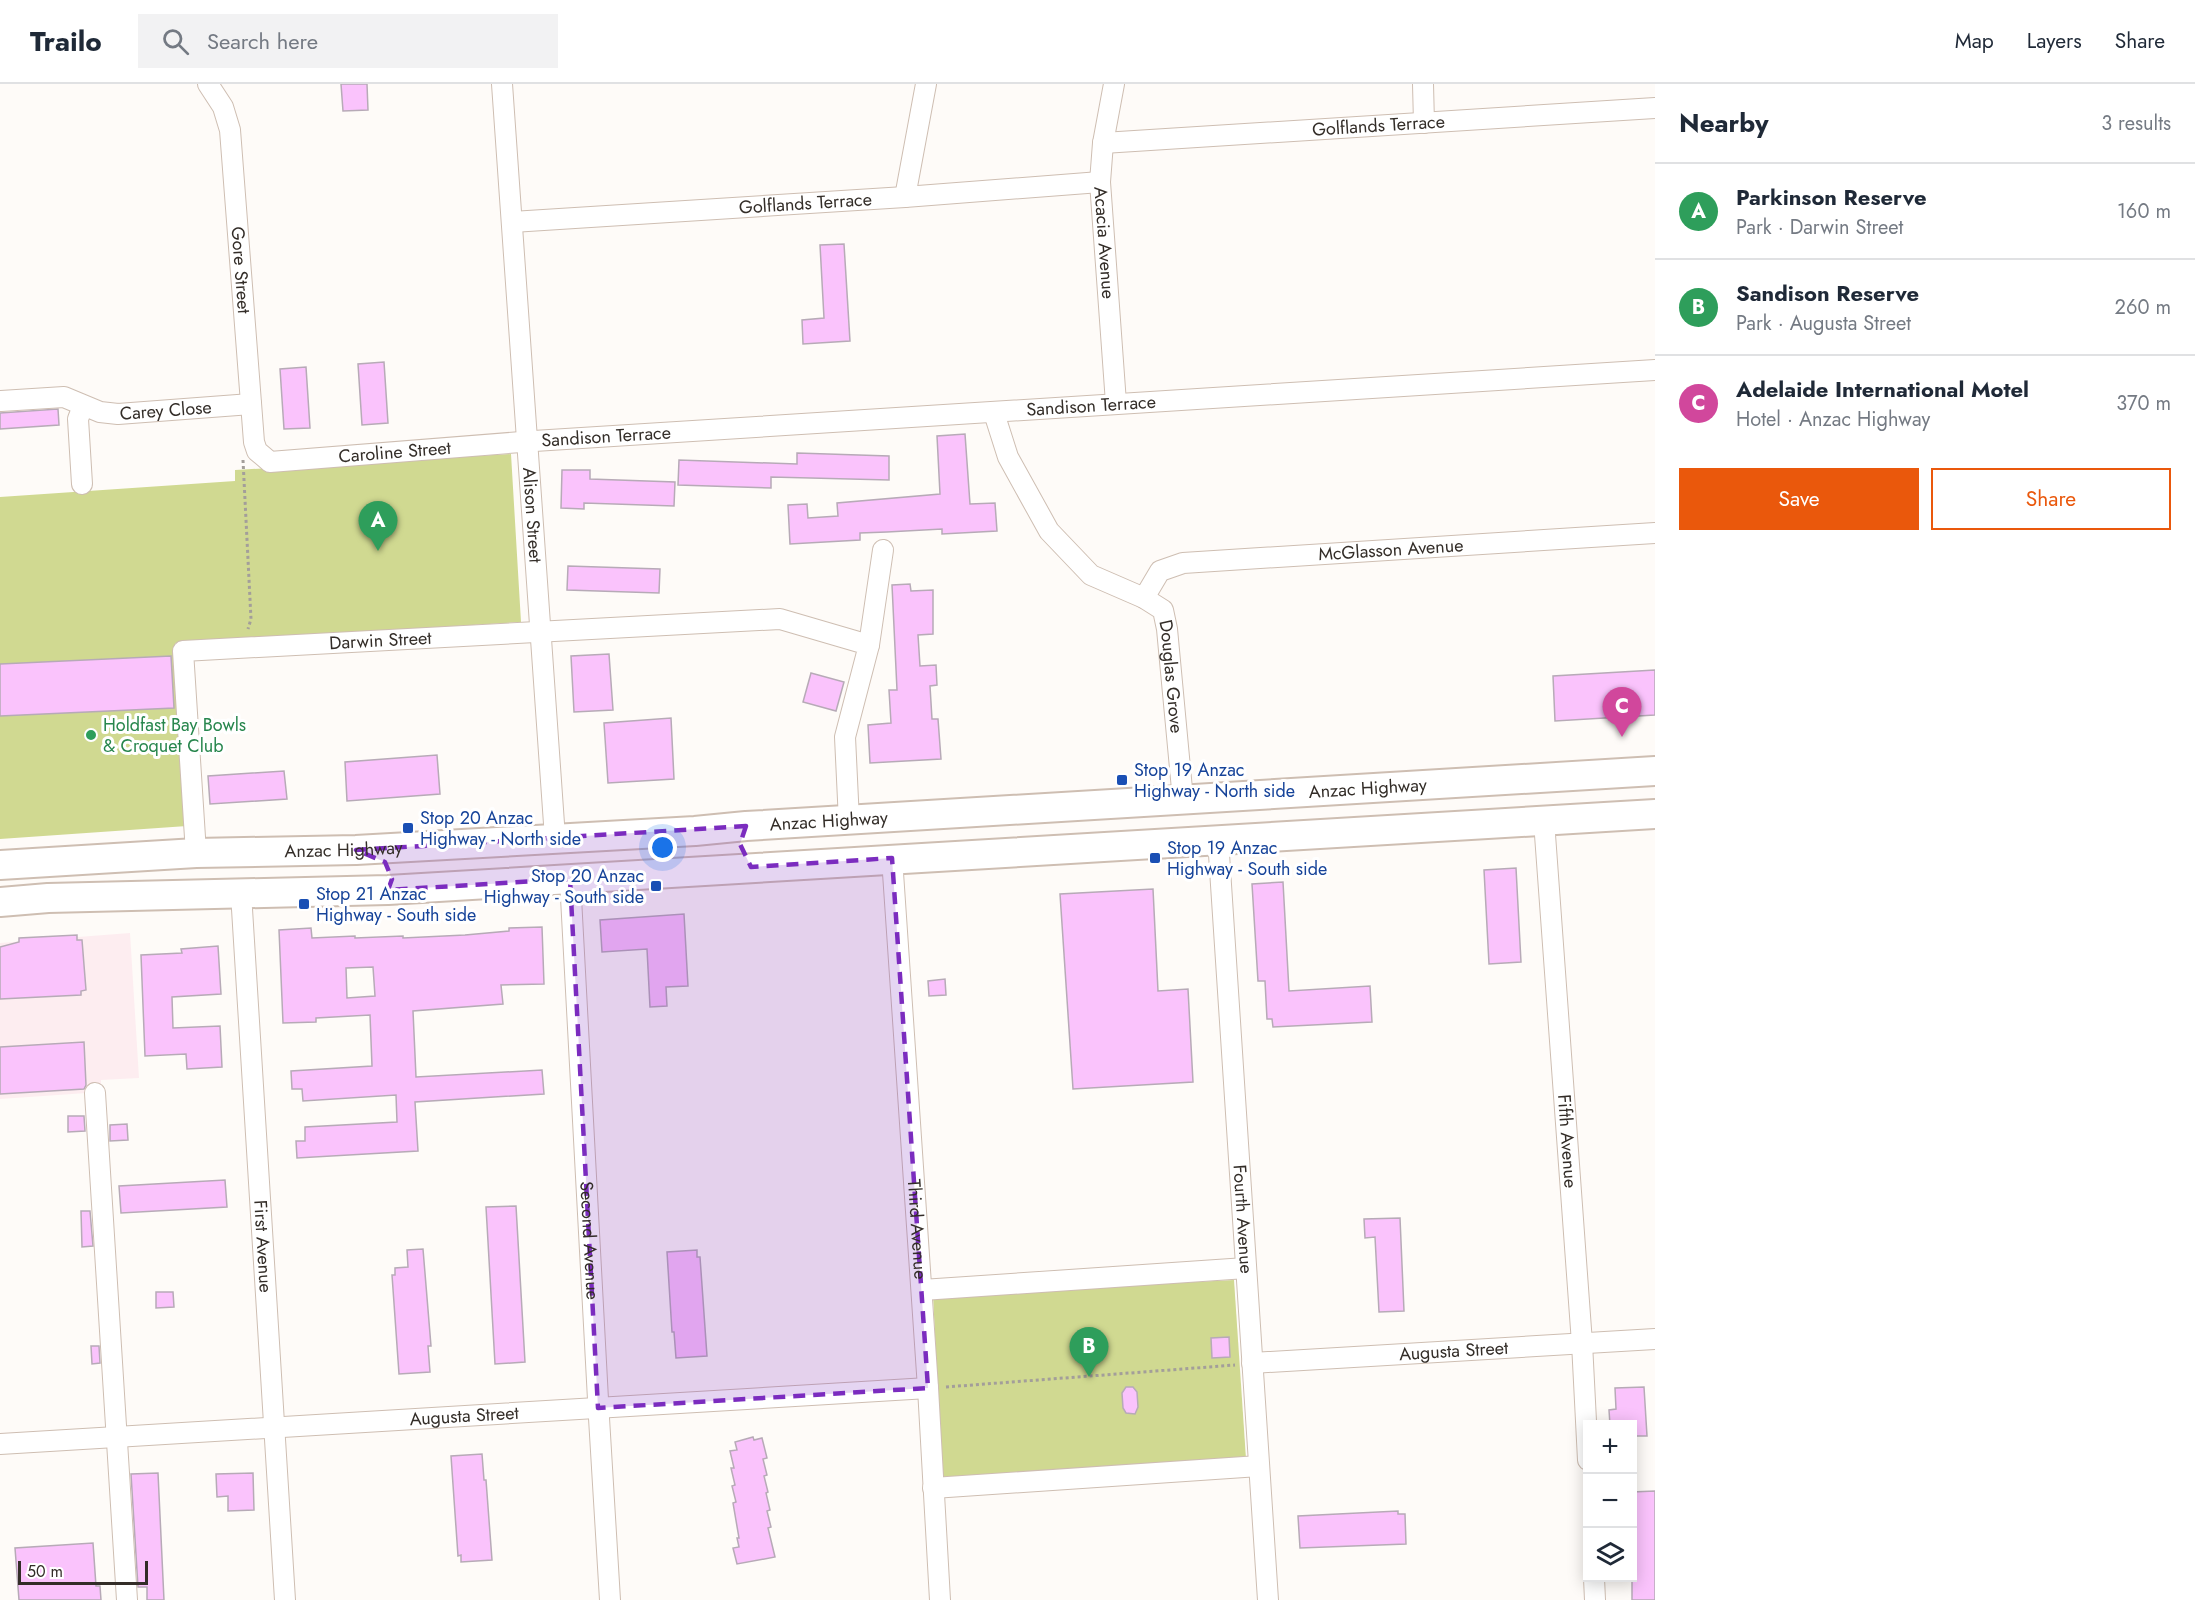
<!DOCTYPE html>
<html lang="en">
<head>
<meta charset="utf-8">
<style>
  body { margin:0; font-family:Jost,sans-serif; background:#f2f2f3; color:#1f2937 }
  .controls { position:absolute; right:18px; bottom:18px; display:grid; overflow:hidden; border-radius:0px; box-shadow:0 3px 15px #0003 }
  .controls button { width:54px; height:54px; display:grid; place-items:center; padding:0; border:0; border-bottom:2px solid #e0e1e3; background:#fff; color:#1f2937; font:30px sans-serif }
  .scale { position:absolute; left:18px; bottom:15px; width:130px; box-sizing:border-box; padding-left:6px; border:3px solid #332d28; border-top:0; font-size:16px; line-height:21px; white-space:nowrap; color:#332d28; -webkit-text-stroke:4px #fff; paint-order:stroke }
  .you { position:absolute; left:663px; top:764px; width:21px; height:21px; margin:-15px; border:4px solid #fff; border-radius:50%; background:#1a73e8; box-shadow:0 0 0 9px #1a73e833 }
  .badge { display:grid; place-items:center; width:39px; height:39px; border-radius:50%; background:#ea580c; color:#fff; font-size:20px; font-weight:700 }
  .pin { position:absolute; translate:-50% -50px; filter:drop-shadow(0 2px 3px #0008) }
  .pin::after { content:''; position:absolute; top:32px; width:21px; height:18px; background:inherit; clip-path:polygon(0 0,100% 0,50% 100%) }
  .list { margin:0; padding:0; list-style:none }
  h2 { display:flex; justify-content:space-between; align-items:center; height:78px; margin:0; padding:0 24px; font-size:26px }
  h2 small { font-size:20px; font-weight:400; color:#747a83 }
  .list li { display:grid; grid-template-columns:39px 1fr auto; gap:18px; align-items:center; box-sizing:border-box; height:96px; padding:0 24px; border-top:2px solid #e0e1e3 }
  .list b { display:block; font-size:22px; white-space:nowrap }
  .list p { margin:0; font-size:20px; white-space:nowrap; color:#747a83 }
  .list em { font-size:20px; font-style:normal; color:#747a83 }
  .actions { display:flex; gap:12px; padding:18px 24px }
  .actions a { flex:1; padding:14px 0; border:2px solid #ea580c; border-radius:0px; text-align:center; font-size:21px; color:#ea580c }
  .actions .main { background:#ea580c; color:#fff }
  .icon { flex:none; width:33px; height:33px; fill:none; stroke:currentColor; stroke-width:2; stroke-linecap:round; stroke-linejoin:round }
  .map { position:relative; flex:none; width:1655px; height:1516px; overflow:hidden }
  header { display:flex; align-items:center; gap:36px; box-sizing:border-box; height:84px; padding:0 30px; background:#fff; border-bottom:2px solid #e0e1e3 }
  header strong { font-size:28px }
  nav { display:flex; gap:33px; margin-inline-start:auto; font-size:21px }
  .search { width:420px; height:54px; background:#f2f2f3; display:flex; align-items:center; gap:15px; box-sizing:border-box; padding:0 21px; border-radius:0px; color:#747a83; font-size:22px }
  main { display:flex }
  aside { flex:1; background:#fff }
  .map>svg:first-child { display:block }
  .commercial { fill:#fdedf0 }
  .green { fill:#d0d991 }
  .building { fill:#fac3fc; stroke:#b7aab7; stroke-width:1.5; fill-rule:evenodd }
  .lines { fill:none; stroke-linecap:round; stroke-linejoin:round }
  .minor-casing { stroke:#cebeb2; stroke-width:22 }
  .highway-casing { stroke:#cebeb2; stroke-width:32 }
  .path { stroke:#a39e9a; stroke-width:3; stroke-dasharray:3 3; stroke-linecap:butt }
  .minor { stroke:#fff; stroke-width:20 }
  .highway { stroke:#fff; stroke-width:28 }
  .marked { fill:#7b2cbf; fill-opacity:0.2; stroke:#7b2cbf; stroke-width:4.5; stroke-dasharray:12 8; stroke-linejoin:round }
  .leisure-dot { fill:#2e9e5b; stroke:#fff; stroke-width:2 }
  .transit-dot { fill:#1a4fb4; stroke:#fff; stroke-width:2 }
  .labels { text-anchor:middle; stroke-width:6; stroke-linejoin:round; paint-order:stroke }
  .street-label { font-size:18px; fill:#332d28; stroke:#fff }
  .leisure-label { font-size:18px; fill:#27864d; stroke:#fff; text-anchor:start }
  .transit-label { font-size:18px; fill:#164399; stroke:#fff; text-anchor:start }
</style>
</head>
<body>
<header>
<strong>Trailo</strong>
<div class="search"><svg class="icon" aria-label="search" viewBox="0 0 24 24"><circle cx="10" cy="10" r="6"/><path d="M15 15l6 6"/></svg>Search here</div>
<nav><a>Map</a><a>Layers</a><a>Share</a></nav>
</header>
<main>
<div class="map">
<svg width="1655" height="1516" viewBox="0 0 1655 1516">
  <rect width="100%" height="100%" fill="#fefbf8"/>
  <path class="commercial" d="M130 849 139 994 101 996V1008L0 1015V859Z"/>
  <g class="green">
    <path d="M511 370 521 538 175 559 187 742 0 755V413L235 397V386Z"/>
    <path d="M1234 1196 1246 1375 942 1393 933 1211Z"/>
  </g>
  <g class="building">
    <path d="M341 0H367L368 26 343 27Z"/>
    <path d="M844 160 850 257 803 260 802 236 824 234 820 161Z"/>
    <path d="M384 278 388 339 362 341 358 280Z"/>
    <path d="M306 283 310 344 284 345 280 285Z"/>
    <path d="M58 325 59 341 0 345V329Z"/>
    <path d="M965 350 970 420 995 419 997 447 942 450V445L887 448 860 449V456L790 460 788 421 807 420 808 434 838 432 837 419 940 410 937 352Z"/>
    <path d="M797 369 889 372V396L771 393V404L678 401 679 376 797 380Z"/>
    <path d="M562 386H590V395L675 398 674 422 584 419V425L561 424Z"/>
    <path d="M568 482 660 485 659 509 567 506Z"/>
    <path d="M910 500 911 507 933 506V550L918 551 920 582 936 581 937 601 930 602 932 635H938L941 675 870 679 868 641 891 639 889 606H897L892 501Z"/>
    <path d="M609 570 613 626 574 628 571 572Z"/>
    <path d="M171 572 174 624 0 632V580Z"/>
    <path d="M1655 586V631L1555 637 1553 592Z"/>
    <path d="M811 589 844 598 836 627 803 618Z"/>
    <path d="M671 634 674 695 608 699 604 639Z"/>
    <path d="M437 671 440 710 347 717 345 678Z"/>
    <path d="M284 687 287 715 210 720 208 692Z"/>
    <path d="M1516 784 1521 878 1489 880 1484 786Z"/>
    <path d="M1283 798 1289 907 1370 902 1372 938 1273 943 1272 935H1267L1265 897H1258L1252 800Z"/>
    <path d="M1153 805 1158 907 1188 905 1193 998 1073 1005 1060 810Z"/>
    <path d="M684 830 688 902 666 903 667 922 650 923 647 865 602 868 600 836Z"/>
    <path d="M542 843 544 900 501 901 503 920 413 927 416 993 542 986 544 1010 415 1018 418 1067 297 1074 296 1057H305V1043L397 1038 396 1011 303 1017 302 1005H292L291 987 372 982 370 931 316 934V938L283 939 279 846 311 844 312 854 355 852V854L403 852V854L465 851 509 847V844ZM373 883 375 912 347 914 346 884Z"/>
    <path d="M77 851V856H82L86 906 81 907V911L0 915V863L19 858V854Z"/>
    <path d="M218 862 221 910 172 913 173 944 220 942 222 983 187 985 186 970 145 972 141 871 182 869 181 865Z"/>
    <path d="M945 895 946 911 929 912 928 897Z"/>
    <path d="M84 958 86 1001 84 1005 0 1010V963Z"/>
    <path d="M68 1032H84L85 1047 68 1048Z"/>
    <path d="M127 1040 128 1056 110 1057V1041Z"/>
    <path d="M225 1096 227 1123 121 1129 119 1102Z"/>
    <path d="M516 1122 525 1278 495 1280 486 1123Z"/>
    <path d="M81 1127H90L93 1162 82 1163Z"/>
    <path d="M1400 1134 1404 1227 1379 1228 1375 1153 1365 1154 1364 1135Z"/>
    <path d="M423 1165 431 1262H428L430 1288 399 1290 392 1191H395V1184L408 1183 407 1166Z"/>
    <path d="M697 1166V1173H700L707 1272 676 1274 674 1248H672L667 1168Z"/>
    <path d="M156 1208H173L174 1223 156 1224Z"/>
    <path d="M1229 1253 1230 1273 1212 1274 1211 1254Z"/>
    <path d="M91 1262H99L100 1279 92 1280Z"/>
    <path d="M1126 1303H1133L1137 1308 1138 1323 1135 1330 1126 1329 1123 1324 1122 1309Z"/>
    <path d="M1644 1303 1647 1352H1632V1341H1610L1609 1326 1616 1325 1615 1304Z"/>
    <path d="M753 1353 754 1356 762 1354 767 1374 763 1375 767 1391 764 1392 768 1408 766 1409 770 1426 767 1427 771 1443 768 1444 775 1473 737 1480 733 1464 739 1463 737 1454H739L733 1419 736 1418 732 1402 735 1401 731 1384H734L730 1367 737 1366 735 1358Z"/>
    <path d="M482 1370 484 1396H486L492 1476 461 1478V1471L458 1472 451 1372Z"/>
    <path d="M158 1389 164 1516H147V1503H138L131 1390Z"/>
    <path d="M253 1389 254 1426 228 1427V1412L217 1413 216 1390Z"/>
    <path d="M1655 1407V1516H1632V1408Z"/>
    <path d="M1398 1427V1430H1405L1406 1460 1300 1464 1298 1432Z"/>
    <path d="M93 1459 96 1502H100L101 1516H19L15 1464Z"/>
  </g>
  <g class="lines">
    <defs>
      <g id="minor">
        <path id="s1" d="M208 0 223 23 230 46 254 358 257 367 270 378 534 357 1655 286"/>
        <path id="s2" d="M502 0 555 754"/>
        <path id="s3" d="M1114 0 1103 59 1100 98 1116 319"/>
        <path d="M1423 0 1424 39"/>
        <path id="s4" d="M1103 59 1655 24"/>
        <path d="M905 113 926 0"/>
        <path id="s5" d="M512 138 905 113 1100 98"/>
        <path id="s6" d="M1 317 64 313 100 328 118 330 251 320"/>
        <path id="s7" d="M994 329 1008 373 1049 447 1091 491 1144 514 1163 526 1167 545 1183 716"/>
        <path d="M82 400 78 335 83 322"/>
        <path id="s8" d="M1144 514 1160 487 1183 479 1655 449"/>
        <path d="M869 561 883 466"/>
        <path id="s9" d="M1544 737 1582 1259 1588 1376"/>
        <path id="s10" d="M1218 755 1268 1516"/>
        <path id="s11" d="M196 769 183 567 780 535 869 561 845 653 849 737"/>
        <path id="s12" d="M892 774 928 1304 940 1516"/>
        <path id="s13" d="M570 795 599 1334 610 1516"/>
        <path id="s14" d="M241 809 285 1516"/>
        <path d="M95 1009 127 1516"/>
        <path d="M922 1206 1246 1184"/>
        <path id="s15" d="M1252 1279 1655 1255"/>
        <path id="s16" d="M0 1360 928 1304"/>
        <path d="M933 1404 1259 1382"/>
        <path d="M1594 1494 1595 1516"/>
      </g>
      <g id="highway">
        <path id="s17" d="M0 781 196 769 356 766 695 747 746 742 1655 687"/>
        <path d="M0 818 48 814 388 806 1655 730"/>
      </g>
    </defs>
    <use href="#minor" class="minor-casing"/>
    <use href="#highway" class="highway-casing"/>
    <g class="path">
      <path d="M243 376 251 535 248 545"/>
      <path d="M946 1303 1235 1281"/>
    </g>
    <use href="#minor" class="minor"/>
    <use href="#highway" class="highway"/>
  </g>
  <path class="marked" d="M746 742 740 760 751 783 892 774 928 1304 598 1324 570 795 388 806 392 795 385 778 356 766Z"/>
  <circle class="leisure-dot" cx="91" cy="651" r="6"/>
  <g class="transit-dot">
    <rect x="1116" y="690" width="12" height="12" rx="3"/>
    <rect x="402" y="738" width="12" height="12" rx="3"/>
    <rect x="1149" y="768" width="12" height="12" rx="3"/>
    <rect x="650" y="796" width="12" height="12" rx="3"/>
    <rect x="298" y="814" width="12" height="12" rx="3"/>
  </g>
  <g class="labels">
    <g class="street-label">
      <text dy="6" stroke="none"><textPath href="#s4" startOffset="276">Golflands Terrace</textPath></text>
      <text dy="6" stroke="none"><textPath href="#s5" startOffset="294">Golflands Terrace</textPath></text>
      <text dy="6" stroke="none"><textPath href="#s3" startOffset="160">Acacia Avenue</textPath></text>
      <text dy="6" stroke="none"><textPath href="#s1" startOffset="192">Gore Street</textPath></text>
      <text dy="6" stroke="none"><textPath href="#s1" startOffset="1214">Sandison Terrace</textPath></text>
      <text dy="6" stroke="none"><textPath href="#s6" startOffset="168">Carey Close</textPath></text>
      <text dy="6" stroke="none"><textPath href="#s1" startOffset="728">Sandison Terrace</textPath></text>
      <text dy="6" stroke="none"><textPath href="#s1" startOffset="516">Caroline Street</textPath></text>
      <text dy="6" stroke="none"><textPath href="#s2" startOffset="432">Alison Street</textPath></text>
      <text dy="6" stroke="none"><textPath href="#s8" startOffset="264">McGlasson Avenue</textPath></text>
      <text dy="6" stroke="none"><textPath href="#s11" startOffset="400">Darwin Street</textPath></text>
      <text dy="6" stroke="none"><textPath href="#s7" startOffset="339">Douglas Grove</textPath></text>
      <text dy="6" stroke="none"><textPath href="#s17" startOffset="1370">Anzac Highway</textPath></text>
      <text dy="6" stroke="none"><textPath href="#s17" startOffset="830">Anzac Highway</textPath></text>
      <text dy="6" stroke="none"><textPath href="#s17" startOffset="344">Anzac Highway</textPath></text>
      <text dy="6" stroke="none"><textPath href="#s9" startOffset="321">Fifth Avenue</textPath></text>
      <text dy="6" stroke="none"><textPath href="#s10" startOffset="381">Fourth Avenue</textPath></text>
      <text dy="6" stroke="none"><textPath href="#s12" startOffset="372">Third Avenue</textPath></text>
      <text dy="6" stroke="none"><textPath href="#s13" startOffset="362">Second Avenue</textPath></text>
      <text dy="6" stroke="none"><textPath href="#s14" startOffset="354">First Avenue</textPath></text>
      <text dy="6" stroke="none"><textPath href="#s15" startOffset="202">Augusta Street</textPath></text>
      <text dy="6" stroke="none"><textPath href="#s16" startOffset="465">Augusta Street</textPath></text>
    </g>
    <g class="leisure-label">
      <text x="103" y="647">Holdfast Bay Bowls<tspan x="103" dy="21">&amp; Croquet Club</tspan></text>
    </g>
    <g class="transit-label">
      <text x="1134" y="692">Stop 19 Anzac<tspan x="1134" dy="21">Highway - North side</tspan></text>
      <text x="420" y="740">Stop 20 Anzac<tspan x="420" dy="21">Highway - North side</tspan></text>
      <text x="1167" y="770">Stop 19 Anzac<tspan x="1167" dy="21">Highway - South side</tspan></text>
      <text x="644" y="798" text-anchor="end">Stop 20 Anzac<tspan x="644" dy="21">Highway - South side</tspan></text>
      <text x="316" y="816">Stop 21 Anzac<tspan x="316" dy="21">Highway - South side</tspan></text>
    </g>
  </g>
</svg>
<div class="controls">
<button>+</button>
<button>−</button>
<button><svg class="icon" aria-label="layers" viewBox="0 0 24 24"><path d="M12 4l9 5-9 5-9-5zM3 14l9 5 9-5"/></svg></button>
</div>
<div class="scale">50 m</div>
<div class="you"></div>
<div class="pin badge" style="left:378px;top:467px;background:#2e9e5b">A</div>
<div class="pin badge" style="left:1089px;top:1293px;background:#2e9e5b">B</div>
<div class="pin badge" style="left:1622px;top:653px;background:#d1479c">C</div>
</div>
<aside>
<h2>Nearby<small>3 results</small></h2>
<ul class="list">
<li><span class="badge" style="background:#2e9e5b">A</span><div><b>Parkinson Reserve</b><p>Park · Darwin Street</p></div><em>160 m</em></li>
<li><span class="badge" style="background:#2e9e5b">B</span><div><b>Sandison Reserve</b><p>Park · Augusta Street</p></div><em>260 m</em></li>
<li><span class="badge" style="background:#d1479c">C</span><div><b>Adelaide International Motel</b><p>Hotel · Anzac Highway</p></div><em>370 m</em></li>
</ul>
<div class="actions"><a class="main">Save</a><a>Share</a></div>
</aside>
</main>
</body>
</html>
